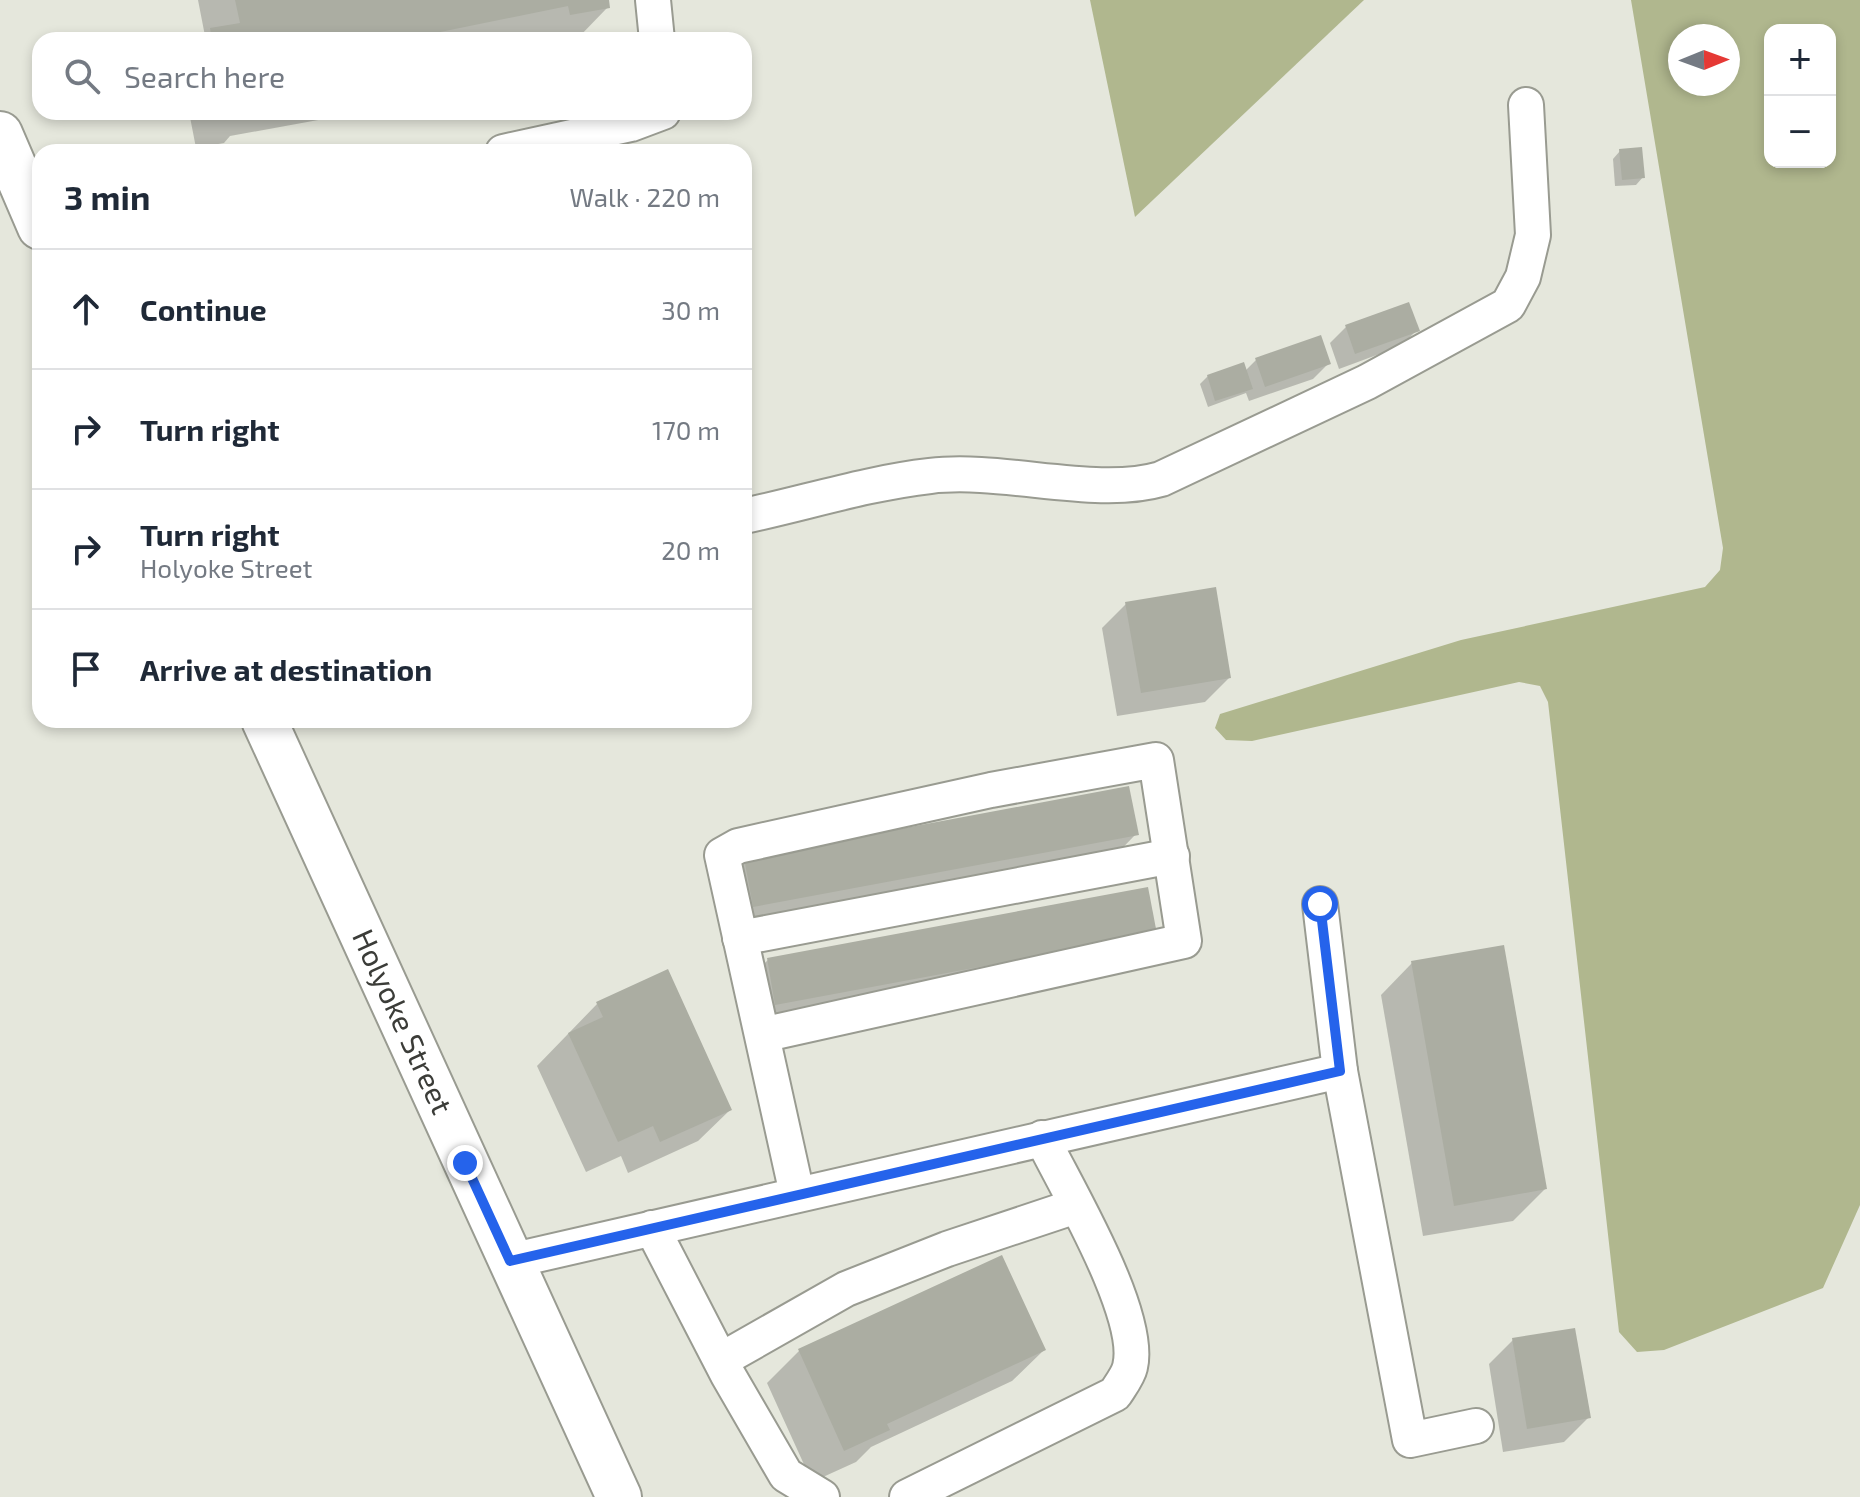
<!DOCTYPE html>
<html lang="en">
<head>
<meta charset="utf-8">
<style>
  body { margin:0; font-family:"Exo 2",sans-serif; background:#f2f2f3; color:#1f2937 }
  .controls { position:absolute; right:24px; top:24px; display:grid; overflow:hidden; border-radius:16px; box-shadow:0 4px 12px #0003 }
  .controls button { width:72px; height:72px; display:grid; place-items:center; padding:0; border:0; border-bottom:2px solid #e0e1e3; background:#fff; color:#1f2937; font:40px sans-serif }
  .compass { position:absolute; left:1668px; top:24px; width:72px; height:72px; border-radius:50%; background:#fff; box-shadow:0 4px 12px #0003; rotate:89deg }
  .stop { position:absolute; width:24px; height:24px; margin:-18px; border:6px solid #2563eb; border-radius:50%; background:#fff }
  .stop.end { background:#2563eb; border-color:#fff; box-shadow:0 2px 8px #0008 }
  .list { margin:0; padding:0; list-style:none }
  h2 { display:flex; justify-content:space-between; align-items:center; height:104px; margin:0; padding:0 32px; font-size:34px }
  h2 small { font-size:26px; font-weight:400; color:#747a83 }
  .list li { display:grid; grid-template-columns:52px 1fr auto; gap:24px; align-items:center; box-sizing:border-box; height:120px; padding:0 32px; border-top:2px solid #e0e1e3 }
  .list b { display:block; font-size:30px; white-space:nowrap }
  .list p { margin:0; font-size:26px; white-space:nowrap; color:#747a83 }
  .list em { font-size:26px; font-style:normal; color:#747a83 }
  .icon { flex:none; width:44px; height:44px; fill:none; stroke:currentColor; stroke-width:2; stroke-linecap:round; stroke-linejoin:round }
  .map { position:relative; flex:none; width:1860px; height:1497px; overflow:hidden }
  .search { position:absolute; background:#fff; box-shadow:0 4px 12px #0003; left:32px; top:32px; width:720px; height:88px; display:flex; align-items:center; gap:20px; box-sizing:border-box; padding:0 28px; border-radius:24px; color:#747a83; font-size:30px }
  .panel { position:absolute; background:#fff; box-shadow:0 4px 12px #0003; left:32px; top:144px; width:720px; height:584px; border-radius:24px }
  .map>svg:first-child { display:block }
  .forest { fill:#b0b78e; fill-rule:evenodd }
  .shadow { fill:#0003 }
  .building { fill:#abada2 }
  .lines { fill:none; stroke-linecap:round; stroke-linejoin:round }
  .minor-casing { stroke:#999b91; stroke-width:38 }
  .major-casing { stroke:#999b91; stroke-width:48 }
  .minor { stroke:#fff; stroke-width:34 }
  .major { stroke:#fff; stroke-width:44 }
  .route { stroke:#2563eb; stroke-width:10 }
  .labels { text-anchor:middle; stroke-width:8; stroke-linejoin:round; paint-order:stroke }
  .street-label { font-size:30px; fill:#3b3c38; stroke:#fff }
</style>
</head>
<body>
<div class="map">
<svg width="1860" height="1497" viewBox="0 0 1860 1497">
  <rect width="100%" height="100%" fill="#e5e7dc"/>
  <g class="forest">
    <path d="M1090 0H1364L1135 217Z"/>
    <path d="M1631 0H1860V1205L1823 1288 1664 1350 1637 1352 1619 1332 1548 702 1540 686 1519 682 1252 741 1226 740 1215 728 1220 714 1461 640 1705 587 1720 570 1723 548ZM1770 30H1830V162H1770ZM1680 36H1728V84H1680Z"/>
  </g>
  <g class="shadow">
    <path d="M198 0H607L608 7 577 39 570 40H537V36L518 40H201L205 36Z"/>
    <path d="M189 112H362L230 136 224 143 196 148Z"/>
    <path d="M1620 151 1643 177 1636 185 1615 186 1613 159Z"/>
    <path d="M1346 327 1417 330 1401 346 1339 369 1330 343Z"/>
    <path d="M1256 360 1329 363 1313 379 1249 401 1246 393 1208 407 1200 384 1208 376 1245 371Z"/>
    <path d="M1126 604 1229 678 1205 702 1117 716 1102 628Z"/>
    <path d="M1136 834 1105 866 722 938 713 892 745 860Z"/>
    <path d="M1146 889 1123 965 744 1036 736 991 768 960Z"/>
    <path d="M1412 963 1545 1189 1513 1221 1423 1236 1381 995Z"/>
    <path d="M597 1004 730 1110 698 1141 628 1173 621 1156 586 1172 537 1066Z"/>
    <path d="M1513 1340 1588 1418 1564 1442 1503 1452 1489 1364Z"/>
    <path d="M1044 1350 1012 1381 871 1447 856 1462 812 1482 767 1383 799 1351Z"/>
  </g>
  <g class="building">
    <path d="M235 0H609L610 8 570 15 568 6 401 40H212L210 28 240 23Z"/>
    <path d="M226 112H250V114L227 118Z"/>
    <path d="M1642 147 1645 178 1622 180 1619 149Z"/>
    <path d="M1409 302 1420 331 1355 354 1345 325Z"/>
    <path d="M1321 335 1331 364 1265 387 1255 358Z"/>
    <path d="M1244 362 1253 389 1215 401 1207 375Z"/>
    <path d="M1216 587 1231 678 1141 693 1125 602Z"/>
    <path d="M1129 786 1139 835 753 907 744 858Z"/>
    <path d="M1148 887 1157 934 775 1005 767 958Z"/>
    <path d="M1504 945 1547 1189 1454 1206 1411 961Z"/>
    <path d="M668 969 732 1110 660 1142 653 1126 618 1142 568 1033 603 1017 596 1002Z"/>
    <path d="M1002 1255 1046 1350 887 1424 890 1430 844 1451 798 1349Z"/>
    <path d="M1575 1328 1591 1418 1527 1429 1512 1338Z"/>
  </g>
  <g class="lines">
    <defs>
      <g id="minor">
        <path d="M653 0 657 40"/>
        <path d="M503 152 631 124 663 112"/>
        <path d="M744 516C805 503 868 483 930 476 1002 467 1096 498 1161 479L1367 382 1508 305 1523 277 1533 235 1526 105"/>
        <path d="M1320 904 1340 1071 1410 1440 1476 1426"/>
        <path d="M740 938 1172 856"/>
        <path d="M762 1035 1184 941 1156 760 991 790 738 846 722 855 797 1194"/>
        <path d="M652 1228 728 1375 786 1475 822 1497"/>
        <path d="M510 1261 1340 1071"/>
        <path d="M721 1360 846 1289 947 1249 1076 1206"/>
        <path d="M907 1497 1115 1394C1120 1386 1128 1376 1130 1367 1143 1315 1066 1187 1042 1138"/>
      </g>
      <g id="major">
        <path d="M0 134 40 227"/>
        <path id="s1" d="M264 720 619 1497"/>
      </g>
    </defs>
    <use href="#minor" class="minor-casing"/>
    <use href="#major" class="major-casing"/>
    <use href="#minor" class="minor"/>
    <use href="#major" class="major"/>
  </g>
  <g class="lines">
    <path class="route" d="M465 1163 510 1261 1340 1071 1320 904"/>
  </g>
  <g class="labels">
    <g class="street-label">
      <text dy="10" stroke="none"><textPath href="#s1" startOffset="332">Holyoke Street</textPath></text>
    </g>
  </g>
</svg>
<div class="controls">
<button>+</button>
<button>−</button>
</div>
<svg class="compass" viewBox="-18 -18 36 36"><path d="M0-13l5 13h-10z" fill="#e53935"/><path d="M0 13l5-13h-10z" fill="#747a83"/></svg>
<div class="stop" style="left:1320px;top:904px"></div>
<div class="stop end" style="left:465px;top:1163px"></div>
<div class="search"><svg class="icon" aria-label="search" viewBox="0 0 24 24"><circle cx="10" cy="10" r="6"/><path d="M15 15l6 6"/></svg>Search here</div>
<section class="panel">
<h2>3 min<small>Walk · 220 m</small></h2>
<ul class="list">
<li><svg class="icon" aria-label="ahead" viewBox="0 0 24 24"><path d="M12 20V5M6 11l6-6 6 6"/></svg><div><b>Continue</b></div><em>30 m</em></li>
<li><svg class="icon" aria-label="right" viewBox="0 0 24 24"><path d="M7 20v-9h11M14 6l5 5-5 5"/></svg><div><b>Turn right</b></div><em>170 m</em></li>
<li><svg class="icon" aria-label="right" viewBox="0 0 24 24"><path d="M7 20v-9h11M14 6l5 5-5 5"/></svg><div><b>Turn right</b><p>Holyoke Street</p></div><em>20 m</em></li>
<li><svg class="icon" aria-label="arrive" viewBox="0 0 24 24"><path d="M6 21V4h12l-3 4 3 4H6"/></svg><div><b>Arrive at destination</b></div></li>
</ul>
</section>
</div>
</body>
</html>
